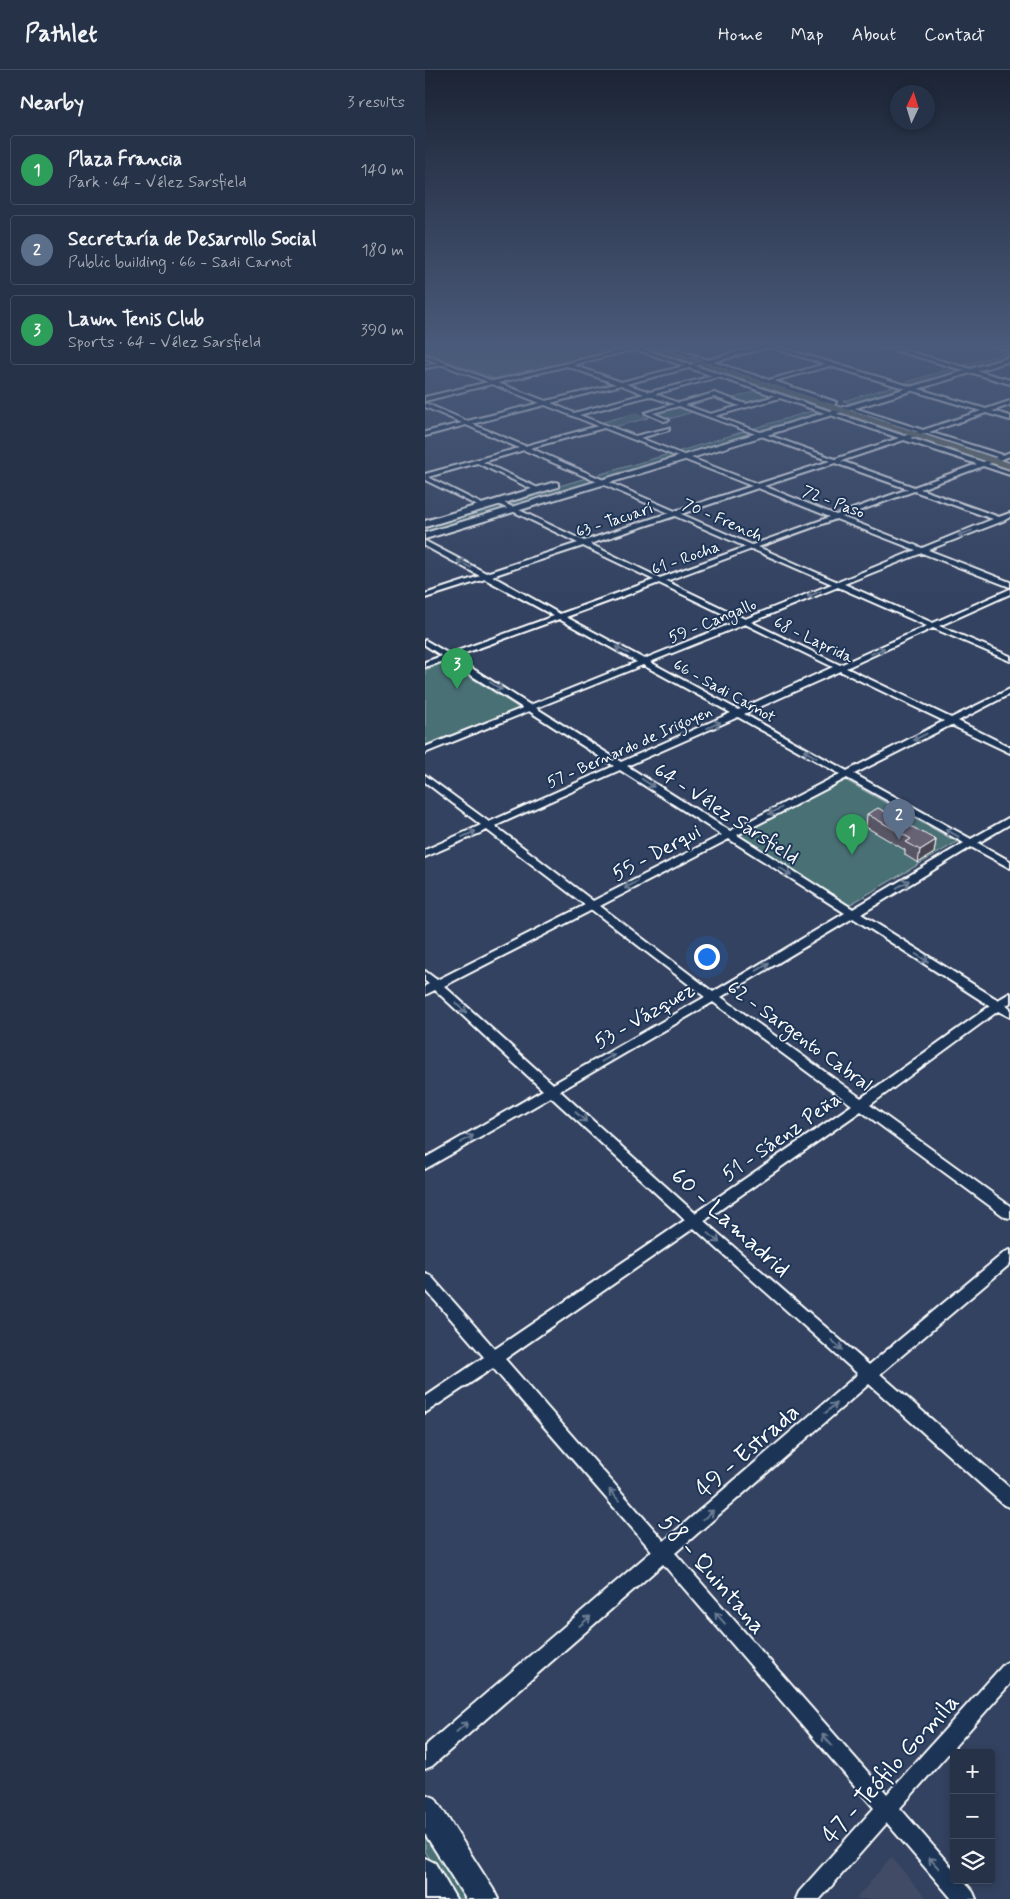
<!DOCTYPE html>
<html lang="en">
<head>
<meta charset="utf-8">
<style>
  body { margin:0; font-family:Mynerve,sans-serif; background:#323e52; color:#f1f3f6 }
  .controls { position:absolute; right:15px; bottom:15px; display:grid; overflow:hidden; border-radius:5px; box-shadow:0 2px 8px #0003 }
  .controls button { width:45px; height:45px; display:grid; place-items:center; padding:0; border:0; border-bottom:1px solid #424d60; background:#263248; color:#f1f3f6; font:25px sans-serif }
  .compass { position:absolute; left:465px; top:15px; width:45px; height:45px; border-radius:50%; background:#263248; box-shadow:0 2px 8px #0003; rotate:4deg }
  .you { position:absolute; left:281px; top:886px; width:18px; height:18px; margin:-12px; border:4px solid #fff; border-radius:50%; background:#1a73e8; box-shadow:0 0 0 8px #1a73e833 }
  .badge { display:grid; place-items:center; width:32px; height:32px; border-radius:50%; background:#e69b98; color:#fff; font-size:16px; font-weight:700 }
  .pin { position:absolute; translate:-50% -41px; filter:drop-shadow(0 1px 2px #0008) }
  .pin::after { content:''; position:absolute; top:26px; width:18px; height:15px; background:inherit; clip-path:polygon(0 0,100% 0,50% 100%) }
  .list { margin:0; padding:0; list-style:none }
  h2 { display:flex; justify-content:space-between; align-items:center; height:65px; margin:0; padding:0 20px; font-size:21px }
  h2 small { font-size:16px; font-weight:400; color:#a4aab4 }
  .list li { display:grid; grid-template-columns:32px 1fr auto; gap:15px; align-items:center; box-sizing:border-box; height:70px; margin:0 10px 10px; padding:0 10px; border:1px solid #424d60; border-radius:5px }
  .list b { display:block; font-size:19px; white-space:nowrap }
  .list p { margin:0; font-size:16px; white-space:nowrap; color:#a4aab4 }
  .list em { font-size:16px; font-style:normal; color:#a4aab4 }
  .icon { flex:none; width:28px; height:28px; fill:none; stroke:currentColor; stroke-width:2; stroke-linecap:round; stroke-linejoin:round }
  .map { position:relative; flex:none; width:585px; height:1829px; overflow:hidden }
  header { display:flex; align-items:center; gap:30px; box-sizing:border-box; height:70px; padding:0 25px; background:#263248; border-bottom:1px solid #424d60 }
  header strong { font-size:24px }
  nav { display:flex; gap:28px; margin-inline-start:auto; font-size:18px }
  main { display:flex }
  aside { flex:1; background:#263248 }
  .map>svg:first-child { display:block }
  .built { fill:#434c66 }
  .green { fill:#4a7074; stroke:#a4b8ba }
  .lines { fill:none; stroke-linecap:round; stroke-linejoin:round }
  .minor-casing { stroke:#fff; stroke-width:4 }
  .secondary-casing { stroke:#fff; stroke-width:4 }
  .trunk-casing { stroke:#fff; stroke-width:3 }
  .minor { fill:#1d3557; fill-rule:evenodd }
  .secondary { fill:#1d3557; fill-rule:evenodd }
  .trunk { fill:#6b7165; fill-rule:evenodd }
  .wall { fill:#595465; stroke:#fff }
  .shaded-wall { fill:#484552; stroke:#fff }
  .building { fill:#676275; stroke:#fff }
  .oneway { stroke:#6c7c92 }
  .labels { text-anchor:middle; stroke-width:4; stroke-linejoin:round; paint-order:stroke }
  .far-street-label { font-size:16px; fill:#fff; stroke:#1d3557 }
  .street-label { font-size:20px; fill:#fff; stroke:#1d3557 }
  .near-street-label { font-size:24px; fill:#fff; stroke:#1d3557 }
</style>
</head>
<body>
<header>
<strong>Pathlet</strong>
<nav><a>Home</a><a>Map</a><a>About</a><a>Contact</a></nav>
</header>
<main>
<aside>
<h2>Nearby<small>3 results</small></h2>
<ul class="list">
<li><span class="badge" style="background:#2e9e5b">1</span><div><b>Plaza Francia</b><p>Park · 64 - Vélez Sarsfield</p></div><em>140 m</em></li>
<li><span class="badge" style="background:#5c6f8a">2</span><div><b>Secretaría de Desarrollo Social</b><p>Public building · 66 - Sadi Carnot</p></div><em>180 m</em></li>
<li><span class="badge" style="background:#2e9e5b">3</span><div><b>Lawn Tenis Club</b><p>Sports · 64 - Vélez Sarsfield</p></div><em>390 m</em></li>
</ul>
</aside>
<div class="map">
<svg width="585" height="1829" viewBox="0 0 585 1829">
  <rect width="100%" height="100%" fill="#334260"/>
  <filter id="ink" filterUnits="userSpaceOnUse"><feTurbulence type="fractalNoise" baseFrequency=".02" numOctaves="2"/><feDisplacementMap in="SourceGraphic" scale="10" xChannelSelector="R" yChannelSelector="G"/><feConvolveMatrix kernelMatrix="1 2 1 2 8 2 1 2 1" color-interpolation-filters="sRGB"/></filter>
  <g filter="url(#ink)">
    <path class="built" d="M466 1787 502 1829H431Z"/>
    <g class="green">
      <path d="M0 274H191L201 278 70 309 0 282Z"/>
      <path d="M585 282V288L550 299 538 295Z"/>
      <path d="M528 298 540 301 490 316 479 313Z"/>
      <path d="M472 315 483 319 430 335 418 331Z"/>
      <path d="M332 321 348 327 322 334 305 329Z"/>
      <path d="M253 337 268 342 244 349 229 343Z"/>
      <path d="M390 340 399 343 336 362 326 359Z"/>
      <path d="M211 343 223 348 189 357 178 352Z"/>
      <path d="M320 361 329 364 261 385 252 382Z"/>
      <path d="M244 384 253 387 179 410 169 406Z"/>
      <path d="M161 408 171 412 90 436 81 432Z"/>
      <path d="M72 435 81 439 0 463V456Z"/>
      <path d="M21 592 94 638 0 675V600Z"/>
      <path d="M420 710 532 772 424 835 312 764Z"/>
      <path d="M0 1764 41 1829H30L0 1781Z"/>
    </g>
    <g class="lines">
      <defs>
        <g id="minor">
          <path d="M196 274H204L265 295 278 291 228 274H236L283 290 340 274H353L350 276 561 339 585 331V335L567 341 585 346V350L561 343 504 362 578 385 585 382V386L563 394 585 401V405L558 396 495 419 574 447 585 443V447L578 451 503 480 585 512V517L497 483 419 514 508 553 585 519V524L514 556 585 586V591L508 558 421 598 526 648 585 619V624L533 651 585 677V683L526 655 429 704 546 769 585 747V754L553 773 585 791V798L546 777 436 844 573 930 585 923V933L581 935 585 938V947L573 941 445 1035 585 1136V1148L580 1147 436 1041 279 1151 444 1295 580 1182 585 1180V1194L455 1304 585 1418V1437L579 1435 444 1314 250 1483 462 1724 579 1594 585 1591V1614L475 1738 529 1800V1810H538L548 1822 551 1829H527L462 1753 395 1829H371L374 1822 449 1738 238 1494 7 1696 0 1699V1676L227 1481 68 1298 0 1343V1327L59 1287 0 1219V1203L5 1205 70 1279 260 1150 126 1027 0 1099V1088L118 1020 10 920 0 925V916L4 914 0 911V901L12 910 160 835 62 760 0 787V780L56 755 0 712V705L64 752 189 696 104 641 0 683V677L98 638 22 590 0 597V592L17 586 0 575V570L24 584 129 546 60 509 0 528V524L55 506 0 476V471L61 503 153 473 71 433V431H75L159 471 244 443 99 380 58 392 115 419V421H111L52 393 3 407 59 435V437L57 438 0 410V404L94 378 41 355 0 366V362L37 353 0 337V333L42 351 115 333 67 314 0 331V327L63 312 18 295 0 298V296L13 293 0 288V285L68 311 205 278ZM344 277 400 294 344 310 288 292ZM210 279 259 296 196 312 148 295ZM283 293 409 335 411 332 349 311 405 296 556 341 498 360 426 337 421 338 493 362 479 366 270 296ZM142 296 191 314 121 331 73 313ZM264 298 288 306 225 322 201 314ZM293 307 350 326 321 334 289 323 254 333 230 324ZM196 315 219 324 149 343 126 333ZM224 326 249 334 220 343 239 351 244 350 228 343 254 336 405 391 333 414 215 368 244 360V358L210 366 154 345ZM289 327 315 336 285 344 260 335ZM355 328 474 368 410 389 290 346ZM120 335 173 356 100 376 47 354ZM179 358 327 416 250 441 105 378ZM499 363 572 387 558 392 485 368ZM479 370 552 394 489 417 416 391ZM410 393 483 419 411 445 339 416ZM333 418 405 447 327 475 256 444ZM489 421 568 449 497 478 417 447ZM250 446 321 477 235 508 165 474ZM411 449 491 480 413 512 333 477ZM158 476 229 510 135 544 67 506ZM327 479 407 514 320 549 241 511ZM234 513 313 551 219 589 141 547ZM413 517 502 556 415 595 326 552ZM134 549 212 592 105 635 29 587ZM320 554 408 597 313 640 225 592ZM218 595 306 643 196 692 111 638ZM415 601 519 651 422 701 319 644ZM313 647 415 704 305 761 202 696ZM195 700 297 765 168 831 70 756ZM422 708 539 773 428 839 312 765ZM304 769 420 843 288 922 175 836ZM167 840 280 927 128 1014 19 916ZM428 848 565 936 436 1028 296 927ZM288 932 427 1035 270 1143 135 1021ZM269 1158 433 1304 239 1471 80 1289Z"/>
          <path d="M449 274H457L585 310V314Z"/>
          <path d="M565 274 585 278V280L565 275Z"/>
        </g>
        <g id="secondary">
          <path d="M585 287V291L0 469V463Z"/>
          <path d="M130 412 133 413V417L0 457V451Z"/>
          <path d="M0 1724 10 1728 68 1819 73 1829H41L0 1764Z"/>
          <path d="M0 1788 10 1793 31 1829H0Z"/>
        </g>
        <path id="trunk" d="M211 274H224L585 393V399Z"/>
      </defs>
      <use href="#minor" class="minor-casing"/>
      <use href="#secondary" class="secondary-casing"/>
      <use href="#trunk" class="trunk-casing"/>
      <use href="#minor" class="minor"/>
      <use href="#secondary" class="secondary"/>
      <use href="#trunk" class="trunk"/>
    </g>
    <path class="wall" d="M442 744 511 770 509 783 493 793 480 785V780L441 757Z"/>
    <path class="shaded-wall" d="M511 770 509 783 493 793 495 780Z"/>
    <path class="building" d="M453 738 511 770 495 780 481 772 486 769 442 744Z"/>
    <defs><path id="oneway-shaft" d="M-6 0H5M1.5-3L5.5 0L1.5 3" fill="none" stroke-width="1.6" stroke-linecap="round" stroke-linejoin="round" transform="scale(1.25)"/></defs>
    <g class="oneway">
      <use href="#oneway-shaft" transform="translate(540 463) rotate(159)"/>
      <use href="#oneway-shaft" transform="translate(39 494) rotate(-152)"/>
      <use href="#oneway-shaft" transform="translate(389 524) rotate(158)"/>
      <use href="#oneway-shaft" transform="translate(197 580) rotate(-152)"/>
      <use href="#oneway-shaft" transform="translate(453 581) rotate(-24)"/>
      <use href="#oneway-shaft" transform="translate(71 616) rotate(32)"/>
      <use href="#oneway-shaft" transform="translate(289 655) rotate(-24)"/>
      <use href="#oneway-shaft" transform="translate(495 667) rotate(153)"/>
      <use href="#oneway-shaft" transform="translate(385 684) rotate(-150)"/>
      <use href="#oneway-shaft" transform="translate(223 713) rotate(33)"/>
      <use href="#oneway-shaft" transform="translate(350 741) rotate(153)"/>
      <use href="#oneway-shaft" transform="translate(527 763) rotate(-151)"/>
      <use href="#oneway-shaft" transform="translate(44 764) rotate(-24)"/>
      <use href="#oneway-shaft" transform="translate(360 801) rotate(32)"/>
      <use href="#oneway-shaft" transform="translate(478 814) rotate(-31)"/>
      <use href="#oneway-shaft" transform="translate(206 815) rotate(152)"/>
      <use href="#oneway-shaft" transform="translate(497 888) rotate(32)"/>
      <use href="#oneway-shaft" transform="translate(338 897) rotate(-31)"/>
      <use href="#oneway-shaft" transform="translate(36 938) rotate(42)"/>
      <use href="#oneway-shaft" transform="translate(183 988) rotate(-30)"/>
      <use href="#oneway-shaft" transform="translate(156 1047) rotate(42)"/>
      <use href="#oneway-shaft" transform="translate(42 1069) rotate(-30)"/>
      <use href="#oneway-shaft" transform="translate(289 1168) rotate(41)"/>
      <use href="#oneway-shaft" transform="translate(412 1275) rotate(41)"/>
      <use href="#oneway-shaft" transform="translate(406 1338) rotate(-41)"/>
      <use href="#oneway-shaft" transform="translate(189 1425) rotate(-131)"/>
      <use href="#oneway-shaft" transform="translate(283 1445) rotate(-41)"/>
      <use href="#oneway-shaft" transform="translate(295 1548) rotate(-131)"/>
      <use href="#oneway-shaft" transform="translate(160 1551) rotate(-41)"/>
      <use href="#oneway-shaft" transform="translate(37 1657) rotate(-41)"/>
      <use href="#oneway-shaft" transform="translate(402 1670) rotate(-131)"/>
      <use href="#oneway-shaft" transform="translate(509 1793) rotate(-132)"/>
    </g>
  </g>
  <linearGradient id="sky" x2="0" y2="1"><stop stop-color="#1c2435"/><stop offset="0.52" stop-color="#4a5a7a"/><stop offset="1" stop-color="#4a5a7a" stop-opacity="0"/></linearGradient>
  <rect width="585" height="530" fill="url(#sky)"/>
  <g class="labels">
    <g class="far-street-label">
      <text transform="translate(409 431) rotate(21)" y="6">72 - Paso</text>
      <text transform="translate(189 449) rotate(-18)" y="6">63 - Tacuarí</text>
      <text transform="translate(298 449) rotate(23)" y="6">70 - French</text>
      <text transform="translate(260 487) rotate(-20)" y="6">61 - Rocha</text>
      <text transform="translate(287 550) rotate(-22)" y="6">59 - Cangallo</text>
      <text transform="translate(389 569) rotate(26)" y="6">68 - Laprida</text>
      <text transform="translate(300 620) rotate(29)" y="6">66 - Sadi Carnot</text>
      <text transform="translate(204 676) rotate(-24)" y="6">57 - Bernardo de Irigoyen</text>
    </g>
    <g class="street-label">
      <text transform="translate(302 743) rotate(33)" y="7">64 - Vélez Sarsfield</text>
      <text transform="translate(231 782) rotate(-28)" y="7">55 - Derqui</text>
      <text transform="translate(219 945) rotate(-30)" y="7">53 - Vázquez</text>
      <text transform="translate(375 965) rotate(36)" y="7">62 - Sargento Cabral</text>
      <text transform="translate(356 1066) rotate(-35)" y="7">51 - Sáenz Peña</text>
    </g>
    <g class="near-street-label">
      <text transform="translate(306 1152) rotate(42)" y="8">60 - Lamadrid</text>
      <text transform="translate(322 1380) rotate(-41)" y="8">49 - Estrada</text>
      <text transform="translate(288 1504) rotate(49)" y="8">58 - Quintana</text>
      <text transform="translate(465 1698) rotate(-48)" y="8">47 - Teófilo Gomila</text>
    </g>
  </g>
</svg>
<div class="controls">
<button>+</button>
<button>−</button>
<button><svg class="icon" aria-label="layers" viewBox="0 0 24 24"><path d="M12 4l9 5-9 5-9-5zM3 14l9 5 9-5"/></svg></button>
</div>
<svg class="compass" viewBox="-18 -18 36 36"><path d="M0-13l5 13h-10z" fill="#e53935"/><path d="M0 13l5-13h-10z" fill="#a4aab4"/></svg>
<div class="you"></div>
<div class="pin badge" style="left:427px;top:785px;background:#2e9e5b">1</div>
<div class="pin badge" style="left:474px;top:770px;background:#5c6f8a">2</div>
<div class="pin badge" style="left:32px;top:619px;background:#2e9e5b">3</div>
</div>
</main>
</body>
</html>
